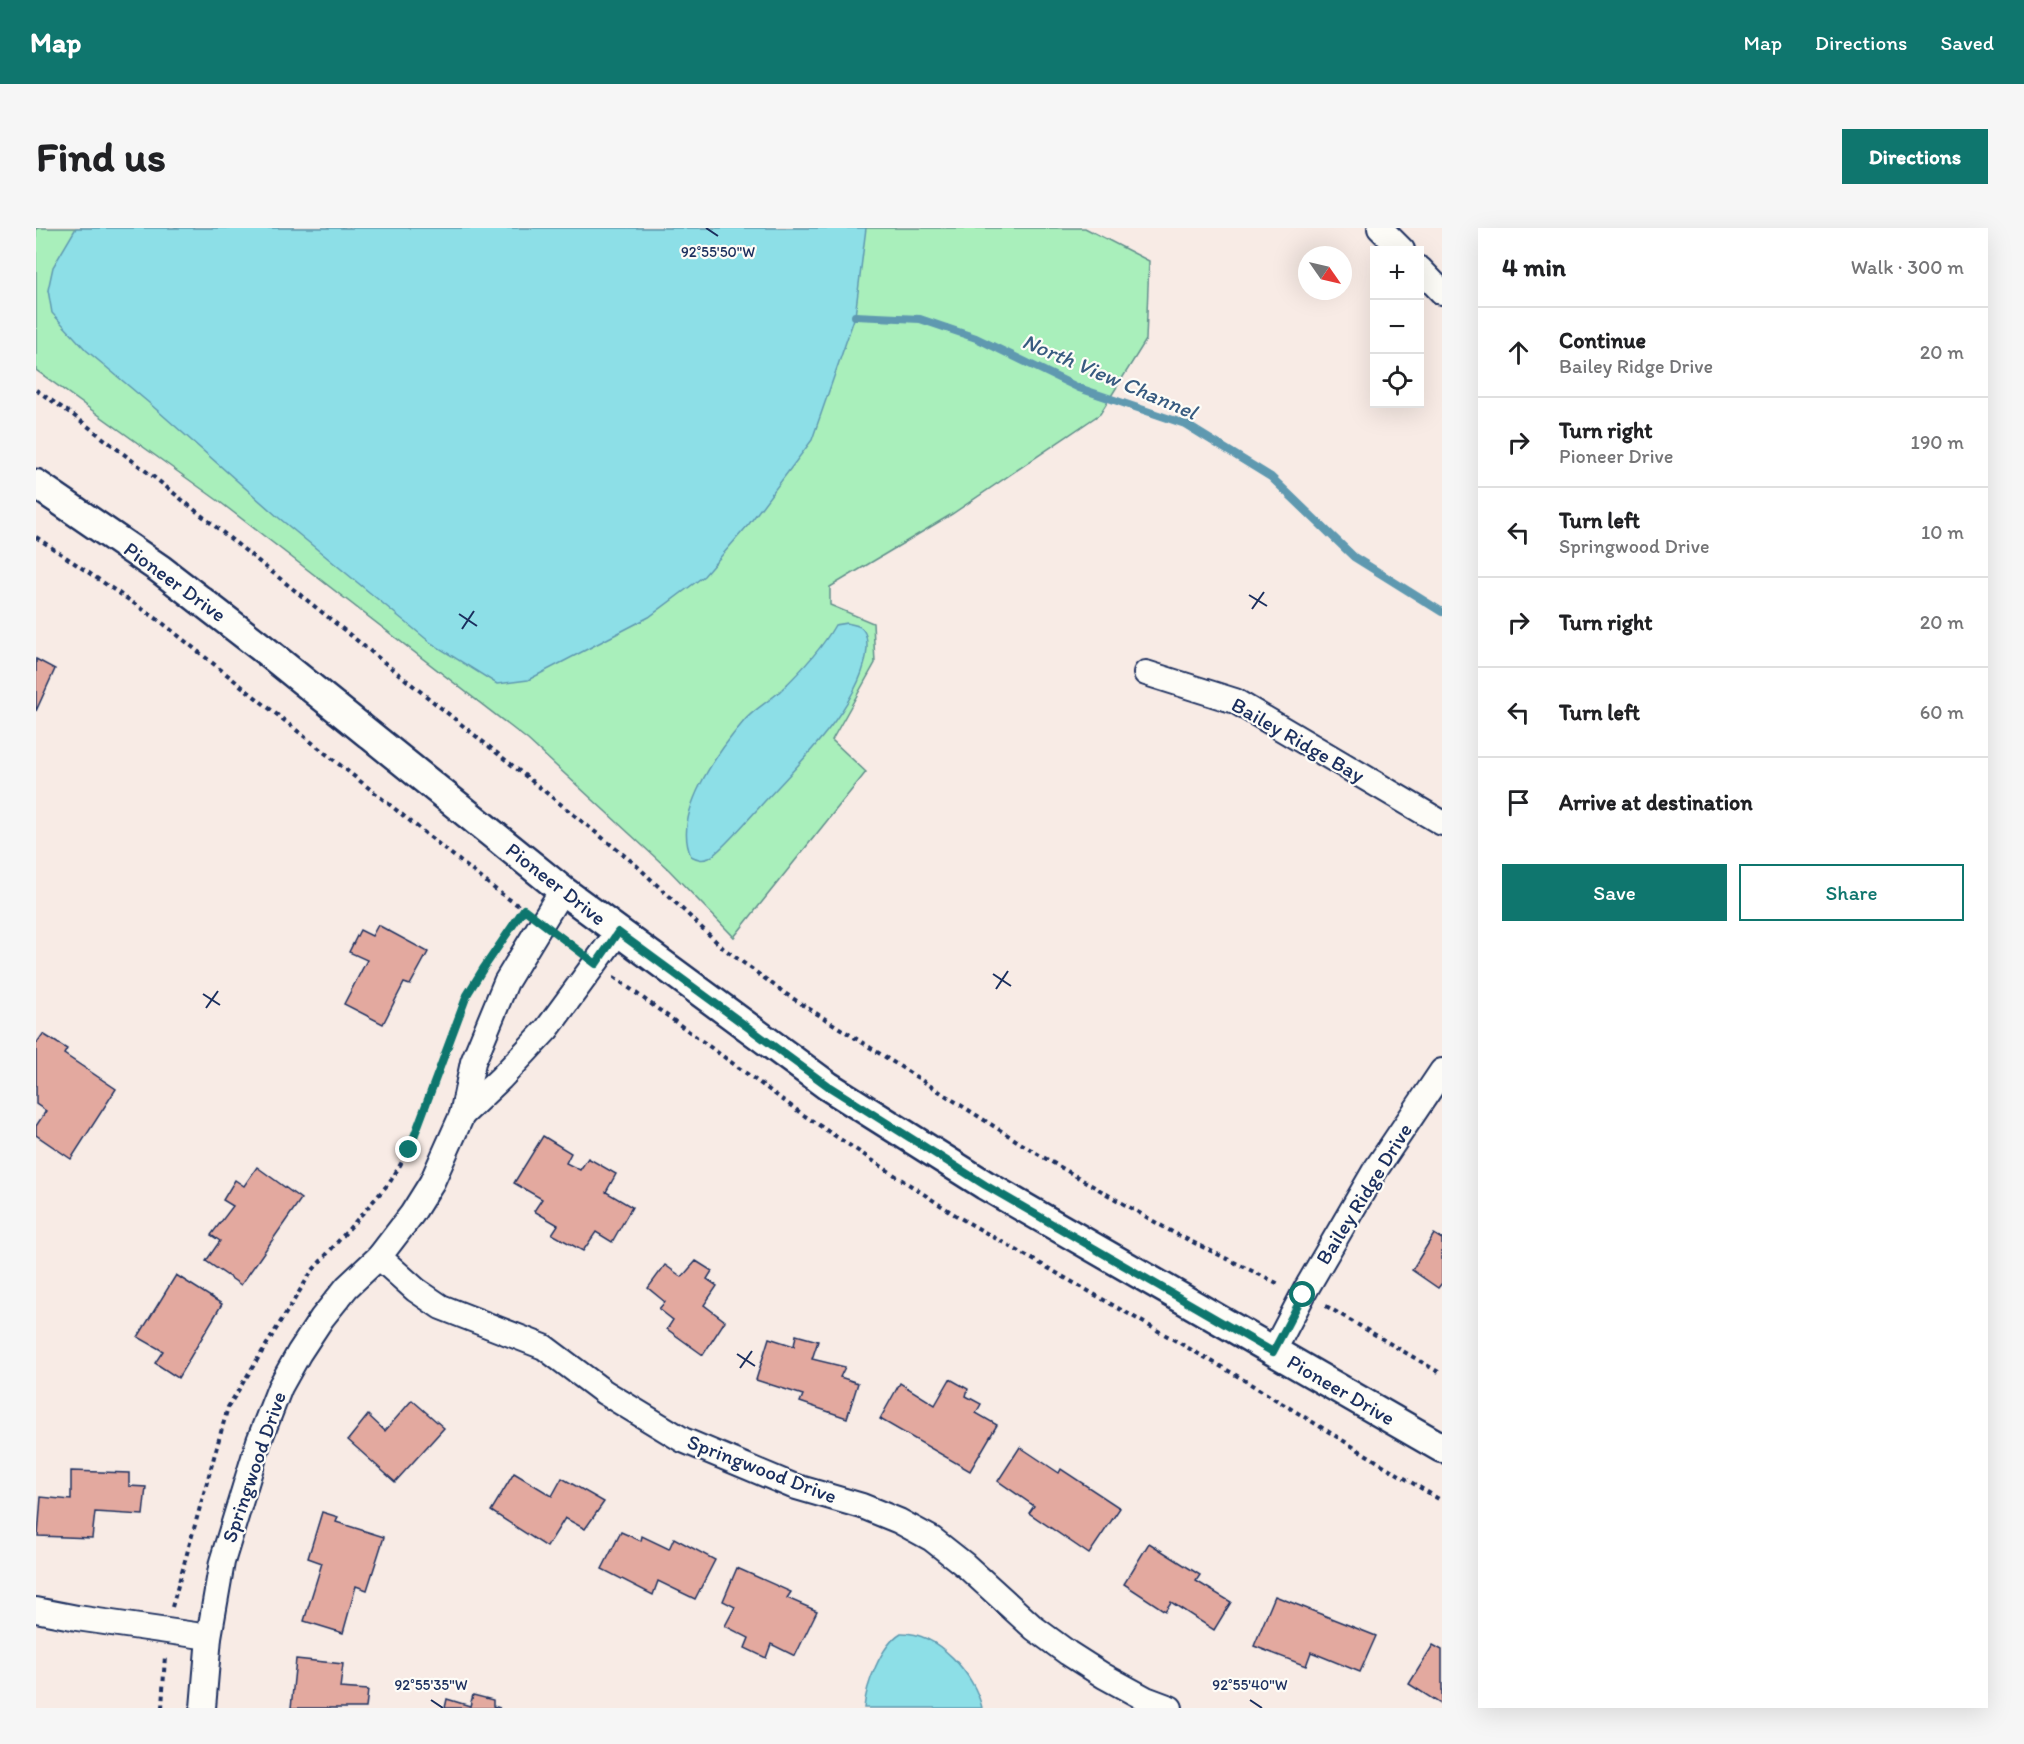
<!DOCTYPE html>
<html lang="en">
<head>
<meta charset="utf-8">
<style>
  body { margin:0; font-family:Itim,sans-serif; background:#f6f6f6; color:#202124 }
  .controls { position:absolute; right:18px; top:18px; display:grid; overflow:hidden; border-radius:0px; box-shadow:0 6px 24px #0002 }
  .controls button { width:54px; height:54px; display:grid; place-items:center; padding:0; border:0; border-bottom:2px solid #e0e0e0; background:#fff; color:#202124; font:30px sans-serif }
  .compass { position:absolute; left:1262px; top:18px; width:54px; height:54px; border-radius:50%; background:#fff; box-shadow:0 6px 24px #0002; rotate:124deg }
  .stop { position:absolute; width:18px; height:18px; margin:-14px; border:4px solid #0f766e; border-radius:50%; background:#fff }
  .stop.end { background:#0f766e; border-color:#fff; box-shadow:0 2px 6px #0008 }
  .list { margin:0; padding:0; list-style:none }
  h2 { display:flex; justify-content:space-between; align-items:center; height:78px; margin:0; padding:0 24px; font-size:26px }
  h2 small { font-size:20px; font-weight:400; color:#757577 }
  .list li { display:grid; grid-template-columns:39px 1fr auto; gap:18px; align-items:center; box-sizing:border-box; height:90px; padding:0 24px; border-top:2px solid #e0e0e0 }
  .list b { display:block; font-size:22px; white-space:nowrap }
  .list p { margin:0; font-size:20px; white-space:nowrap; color:#757577 }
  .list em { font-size:20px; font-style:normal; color:#757577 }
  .actions { display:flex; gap:12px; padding:18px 24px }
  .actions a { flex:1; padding:14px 0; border:2px solid #0f766e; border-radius:0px; text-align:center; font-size:21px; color:#0f766e }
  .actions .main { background:#0f766e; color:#fff }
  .icon { flex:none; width:33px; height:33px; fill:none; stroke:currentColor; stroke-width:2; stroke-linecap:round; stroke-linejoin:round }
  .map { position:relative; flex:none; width:1406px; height:1480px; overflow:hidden; border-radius:0px }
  header { display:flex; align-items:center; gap:36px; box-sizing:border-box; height:84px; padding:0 30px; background:#0f766e; color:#fff }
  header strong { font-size:28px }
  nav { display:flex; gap:33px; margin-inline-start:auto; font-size:21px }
  .intro { display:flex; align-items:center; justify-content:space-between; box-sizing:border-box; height:144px; padding:0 36px }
  h1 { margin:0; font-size:42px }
  .button { padding:15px 27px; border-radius:0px; background:#0f766e; color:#fff; font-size:21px; font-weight:700 }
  main { display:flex; gap:36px; padding:0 36px }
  aside { flex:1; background:#fff; border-radius:0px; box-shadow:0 6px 24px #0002 }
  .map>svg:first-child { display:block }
  .green { fill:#a9efbb; stroke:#628f8c; stroke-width:1.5 }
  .water { fill:#8ddfe7; stroke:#5f99b0; stroke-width:1.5 }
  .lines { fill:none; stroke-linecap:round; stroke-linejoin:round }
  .stream { stroke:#5f99b0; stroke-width:8 }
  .building { fill:#e3a99f; stroke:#1b2f5e; stroke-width:1.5 }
  .minor-casing { stroke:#1b2f5e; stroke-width:28 }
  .tertiary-casing { stroke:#1b2f5e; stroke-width:33 }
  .path { stroke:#1b2f5e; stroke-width:4; stroke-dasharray:4.5 4.5; stroke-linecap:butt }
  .minor { stroke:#fdfcf7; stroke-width:24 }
  .tertiary { stroke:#fdfcf7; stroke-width:28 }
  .route { stroke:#0f766e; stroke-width:8 }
  .ticks { fill:none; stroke:#1b2f5e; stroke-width:2 }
  .labels { text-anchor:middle; stroke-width:4.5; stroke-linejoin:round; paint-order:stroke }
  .street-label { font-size:21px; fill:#1b2f5e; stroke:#fdfcf7 }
  .water-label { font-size:22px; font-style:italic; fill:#385b80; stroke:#fdfcf7 }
  .ticks-label { font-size:15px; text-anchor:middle; fill:#1b2f5e; stroke:#fdfcf7; stroke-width:4.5; stroke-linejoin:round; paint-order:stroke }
</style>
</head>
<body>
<header>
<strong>Map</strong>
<nav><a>Map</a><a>Directions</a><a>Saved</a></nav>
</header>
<div class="intro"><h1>Find us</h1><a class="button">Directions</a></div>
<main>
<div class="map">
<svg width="1406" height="1480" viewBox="0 0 1406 1480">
  <rect width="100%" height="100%" fill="#f8ebe5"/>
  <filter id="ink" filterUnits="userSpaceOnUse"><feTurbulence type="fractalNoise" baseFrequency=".0167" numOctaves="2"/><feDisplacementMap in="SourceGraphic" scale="12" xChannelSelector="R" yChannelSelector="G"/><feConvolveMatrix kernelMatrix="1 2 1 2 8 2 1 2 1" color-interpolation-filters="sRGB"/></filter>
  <g filter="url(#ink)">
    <path class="green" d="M0 0H1049L1113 33 1110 112 1064 186 916 286 794 359V377L837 395 839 435 796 512 830 544 698 709 633 642 492 512 184 274 0 142Z"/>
    <g class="water">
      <path d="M40 0H830L819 88 776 212 713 296 668 348 613 389 492 452 461 456 395 415 243 290 113 175 50 122 16 85 12 62 17 39Z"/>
      <path d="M811 395C814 396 821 397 824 399 831 404 831 412 831 420 829 472 762 537 728 574 718 585 683 625 673 630 666 633 661 631 655 628 636 586 681 525 708 493 717 482 732 474 743 464 764 444 785 422 799 397Z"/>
      <path d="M865 1405C901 1404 939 1446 946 1480H828C830 1457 845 1417 865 1405Z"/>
    </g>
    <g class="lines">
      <path class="stream" d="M819 88 884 91 940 110 1043 160 1149 196 1235 249 1318 329 1406 384"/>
    </g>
    <g class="building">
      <path d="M0 431 19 441 0 483Z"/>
      <path d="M342 697 392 724 374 757 368 755 347 796 308 776 331 732 313 724 324 702 336 708Z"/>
      <path d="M7 806 31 821 28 826 80 861 35 931 0 907V898L10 883 0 876V816Z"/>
      <path d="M507 908 535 925 530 935 544 942 552 930 580 946 570 964 596 979 576 1014 560 1004 547 1023 516 1006 522 997 498 983 506 971 478 955Z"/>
      <path d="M221 939 265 971 205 1057 170 1033 184 1013 175 1007 197 978 187 972 199 952 208 958Z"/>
      <path d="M1398 1006 1406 1011V1055L1402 1060 1376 1042Z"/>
      <path d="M660 1033 676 1043 671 1051 681 1058 668 1077 689 1093 667 1127 631 1101 637 1092 623 1081 629 1074 612 1060 629 1037 646 1049Z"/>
      <path d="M140 1047 186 1076 142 1150 119 1135 127 1123 102 1109Z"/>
      <path d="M760 1107 782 1113 776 1131 809 1139 804 1149 822 1155 811 1190 764 1174 767 1167 720 1152 733 1110 758 1118Z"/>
      <path d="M914 1151 932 1161 930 1168 945 1176 940 1185 961 1197 934 1243 844 1191 864 1155 899 1177Z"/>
      <path d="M376 1172 408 1200 359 1254 312 1212 332 1187 349 1203Z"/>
      <path d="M984 1219 1023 1245 1025 1241 1084 1280 1053 1326 993 1285 998 1278 962 1253Z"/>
      <path d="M35 1243 93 1245V1258L110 1259 107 1287 59 1284 56 1310 2 1308 5 1269 35 1272Z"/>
      <path d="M478 1245 516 1268 526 1250 568 1274 549 1301 529 1290 511 1319 455 1283Z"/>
      <path d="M286 1284 302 1289 300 1294 348 1309 331 1362 320 1358 307 1405 268 1393 286 1335 272 1330Z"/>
      <path d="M585 1304 605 1313 606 1308 633 1321 638 1310 679 1332 659 1371 622 1353 617 1367 566 1341Z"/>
      <path d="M1113 1315 1164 1347 1160 1353 1195 1374 1178 1402 1135 1374 1129 1383 1088 1356Z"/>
      <path d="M701 1340 755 1364 751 1370 781 1383 759 1428 735 1416 730 1430 709 1420 713 1410 689 1398 699 1379 687 1373Z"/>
      <path d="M1239 1368 1340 1408 1324 1444 1275 1424 1270 1438 1218 1418Z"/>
      <path d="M1397 1417 1406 1422V1477L1373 1456Z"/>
      <path d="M260 1431 307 1436 304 1460 332 1462 330 1480H255Z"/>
      <path d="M437 1467 457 1472V1478L464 1480H409L411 1471 434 1478Z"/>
    </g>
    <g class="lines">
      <defs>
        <g id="minor">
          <path d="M1344 0 1366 22"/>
          <path d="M1384 41 1406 64"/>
          <path d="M1110 445 1199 473 1406 595"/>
          <path d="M426 887 465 850 511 801 582 704"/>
          <path d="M343 1029 380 1062 405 1079 508 1119 568 1164 647 1212 757 1258 826 1278 863 1293 896 1311 929 1337 998 1400 1032 1425 1068 1448 1110 1471 1134 1480"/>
          <path d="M1237 1124 1270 1061 1338 944 1406 843"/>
          <path d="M0 1382 41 1390 173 1409"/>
          <path d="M167 1480 173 1409 186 1334 223 1213 244 1159 263 1125 286 1090 311 1059 343 1029 376 986 396 954 426 887 437 834 470 754 526 662"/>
        </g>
        <path id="tertiary" d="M0 256 124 341 230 423 526 662 792 858 949 957 1406 1220"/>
      </defs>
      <use href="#minor" class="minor-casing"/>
      <use href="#tertiary" class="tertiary-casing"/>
      <g class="path">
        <path d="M0 162 37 187 119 250 599 636 687 720 750 766 1000 925 1138 1005 1245 1057"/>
        <path d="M0 309 124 393 464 665 486 680"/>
        <path d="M526 709 539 719"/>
        <path d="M578 749 769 888 924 990 1198 1146 1406 1273"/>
        <path d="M1290 1078 1406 1146"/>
        <path d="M136 1379 192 1179 276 1043 354 954 373 922 431 767 442 749"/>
        <path d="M126 1480 129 1427"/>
      </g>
      <use href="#minor" class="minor"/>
      <use href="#tertiary" class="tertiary"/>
    </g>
  </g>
  <g class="lines" filter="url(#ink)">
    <path class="route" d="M373 922 431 767 447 741 488 681 560 736 582 704 792 858 949 957 1237 1124 1267 1067"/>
  </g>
  <path class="ticks" d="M670 0 682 8M1213 367 1231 378M1216 381 1228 364M423 386 441 398M426 401 438 383M957 746 975 758M960 761 972 743M167 766 184 777M170 780 182 763M701 1126 719 1138M704 1140 716 1123M395 1472 407 1480M1214 1472 1226 1480"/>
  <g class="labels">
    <g class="street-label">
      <text transform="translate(139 354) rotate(36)" y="7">Pioneer Drive</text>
      <text transform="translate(1262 512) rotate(30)" y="7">Bailey Ridge Bay</text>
      <text transform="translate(520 656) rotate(38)" y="7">Pioneer Drive</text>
      <text transform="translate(1328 966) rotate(-58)" y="7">Bailey Ridge Drive</text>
      <text transform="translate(1305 1162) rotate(30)" y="7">Pioneer Drive</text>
      <text transform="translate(218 1239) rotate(-71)" y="7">Springwood Drive</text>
      <text transform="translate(726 1241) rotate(21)" y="7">Springwood Drive</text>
    </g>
    <g class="water-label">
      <text transform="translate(1074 148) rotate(23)" y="8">North View Channel</text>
    </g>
  </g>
  <g class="ticks-label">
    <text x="682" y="29">92°55'50"W</text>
    <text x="395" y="1462">92°55'35"W</text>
    <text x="1214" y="1462">92°55'40"W</text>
  </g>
</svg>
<div class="controls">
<button>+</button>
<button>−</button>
<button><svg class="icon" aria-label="locate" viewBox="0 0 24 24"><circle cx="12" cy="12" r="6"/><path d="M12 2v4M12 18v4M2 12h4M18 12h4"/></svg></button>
</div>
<svg class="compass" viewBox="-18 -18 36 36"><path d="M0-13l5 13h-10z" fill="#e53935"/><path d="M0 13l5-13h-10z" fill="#757577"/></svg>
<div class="stop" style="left:1267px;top:1067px"></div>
<div class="stop end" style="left:373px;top:922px"></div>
</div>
<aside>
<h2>4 min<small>Walk · 300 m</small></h2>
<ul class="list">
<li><svg class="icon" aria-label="ahead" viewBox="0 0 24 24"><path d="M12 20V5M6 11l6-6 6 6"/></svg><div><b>Continue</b><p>Bailey Ridge Drive</p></div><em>20 m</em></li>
<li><svg class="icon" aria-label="right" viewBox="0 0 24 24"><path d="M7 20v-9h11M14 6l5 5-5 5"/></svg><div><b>Turn right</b><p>Pioneer Drive</p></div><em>190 m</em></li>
<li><svg class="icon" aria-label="left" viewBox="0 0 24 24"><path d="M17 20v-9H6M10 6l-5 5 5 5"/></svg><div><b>Turn left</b><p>Springwood Drive</p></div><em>10 m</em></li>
<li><svg class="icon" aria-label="right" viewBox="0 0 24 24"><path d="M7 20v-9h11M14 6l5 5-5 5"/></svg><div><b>Turn right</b></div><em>20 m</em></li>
<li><svg class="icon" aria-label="left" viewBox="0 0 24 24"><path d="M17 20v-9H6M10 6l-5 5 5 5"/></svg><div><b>Turn left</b></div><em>60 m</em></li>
<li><svg class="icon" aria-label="arrive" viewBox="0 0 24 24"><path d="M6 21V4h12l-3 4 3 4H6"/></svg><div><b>Arrive at destination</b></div></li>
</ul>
<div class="actions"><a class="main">Save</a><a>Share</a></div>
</aside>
</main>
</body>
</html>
